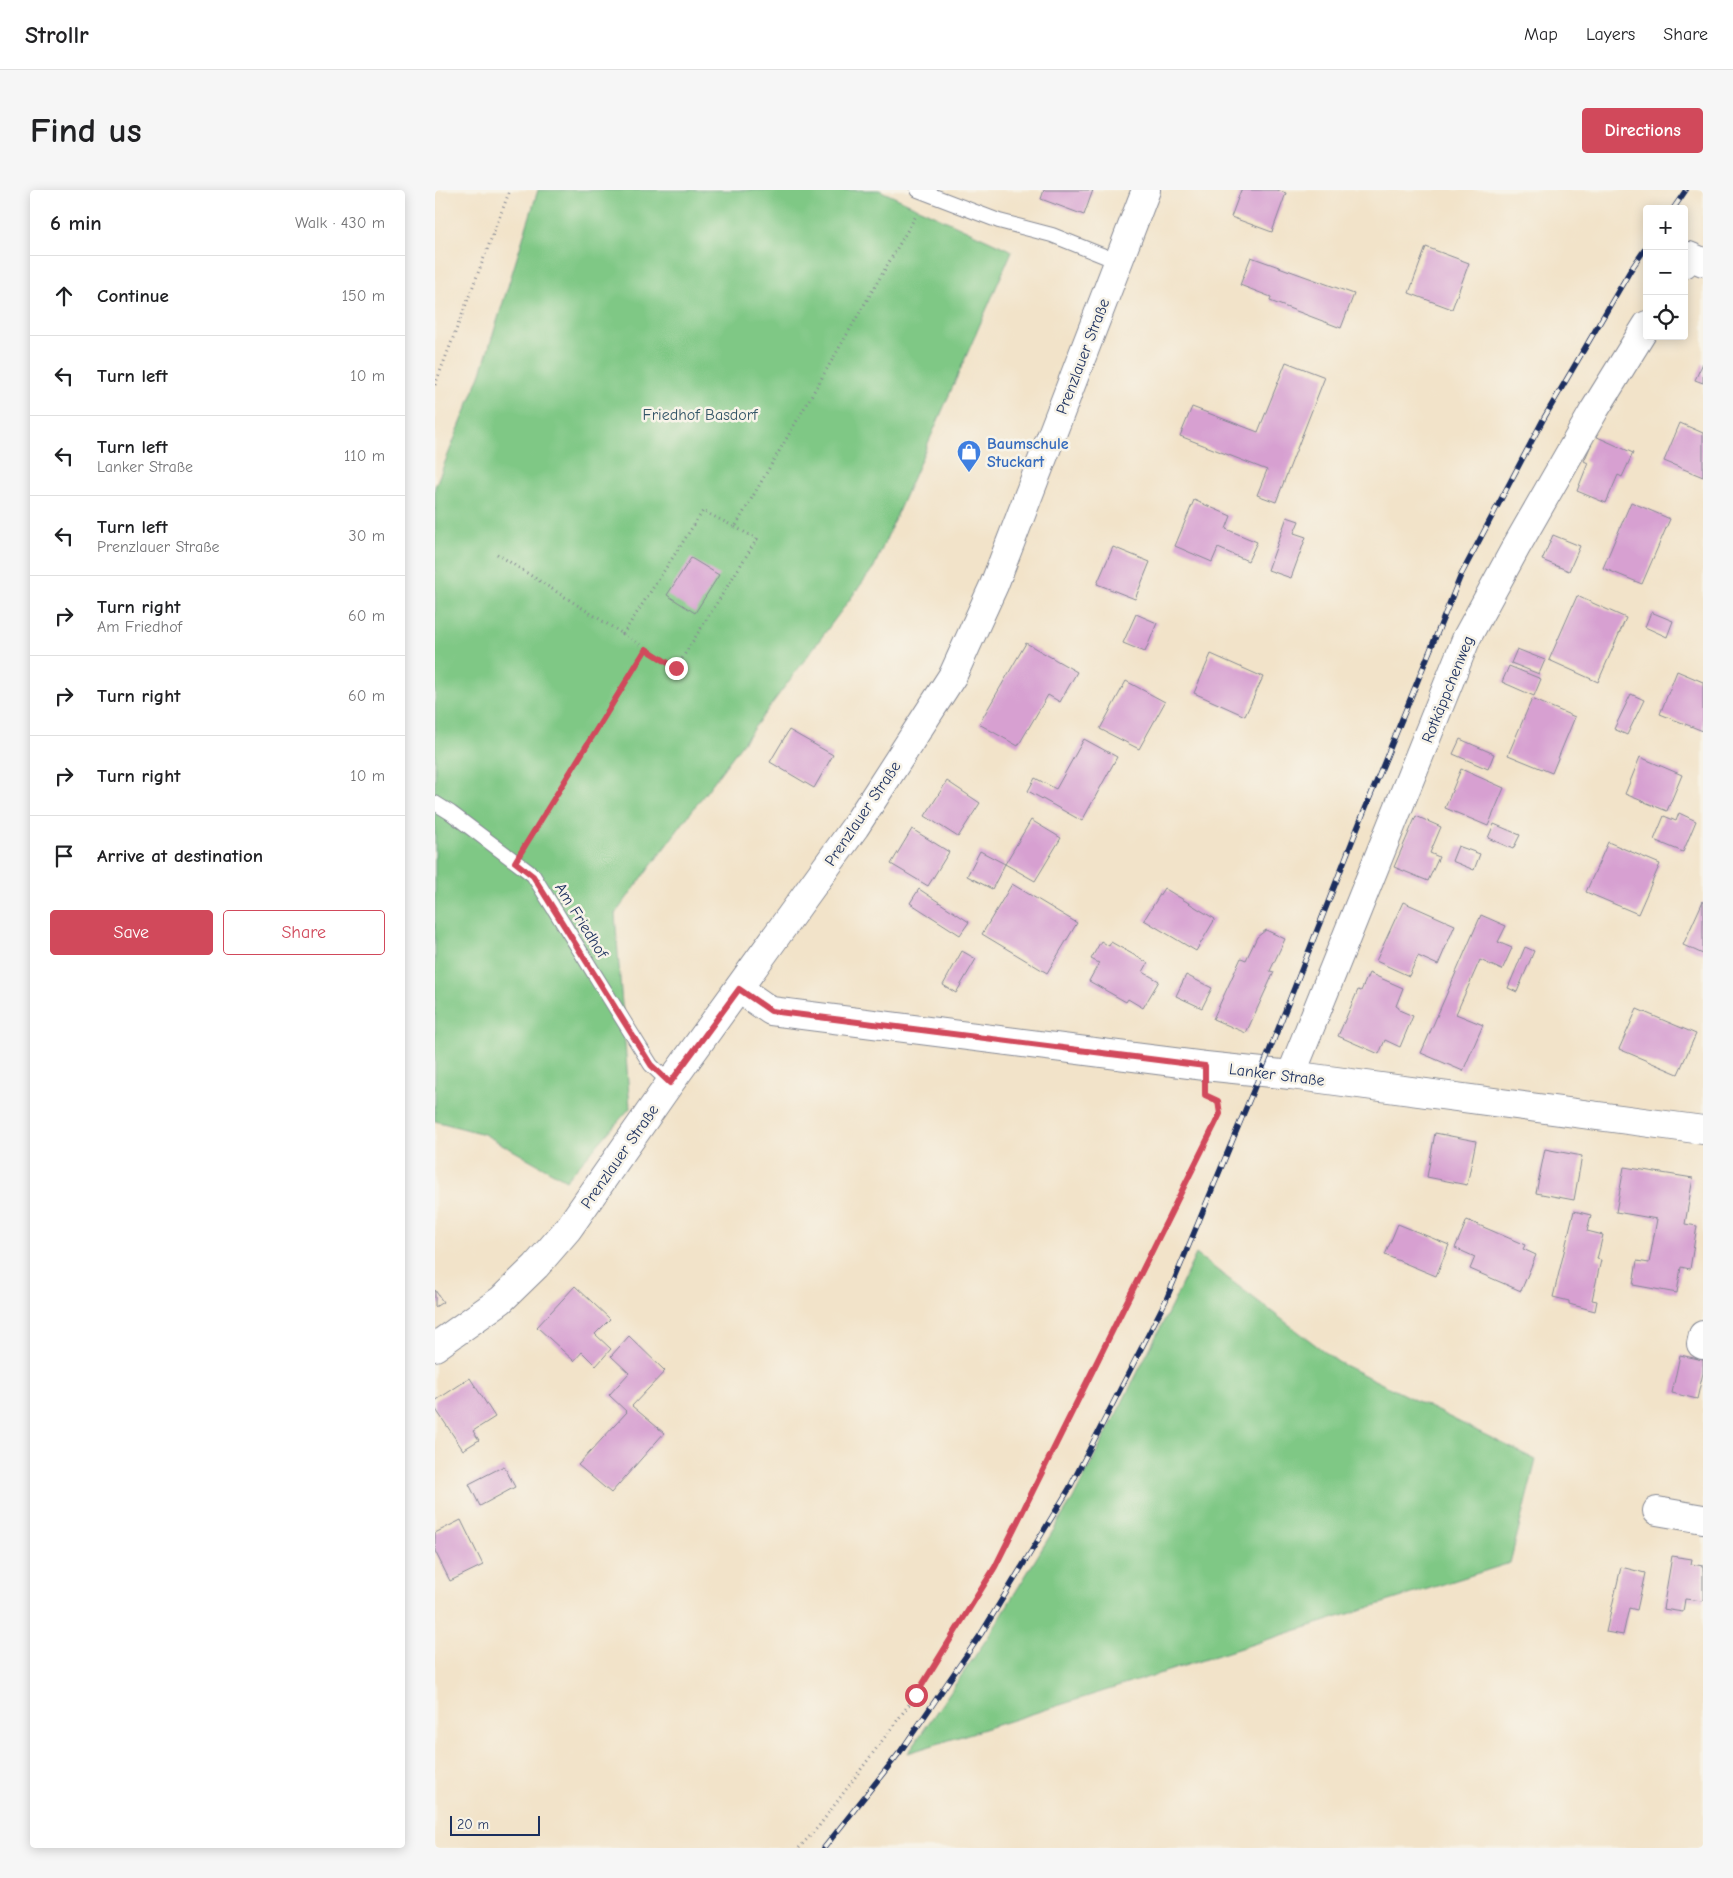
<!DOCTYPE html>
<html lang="en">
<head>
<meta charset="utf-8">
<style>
  body { margin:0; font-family:"Comic Neue",sans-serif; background:#f6f6f6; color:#202124 }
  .controls { position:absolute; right:15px; top:15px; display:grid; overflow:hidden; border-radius:5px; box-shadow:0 2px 12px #0003 }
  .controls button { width:45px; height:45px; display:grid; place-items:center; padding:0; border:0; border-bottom:1px solid #e0e0e0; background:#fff; color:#202124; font:25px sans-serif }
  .scale { position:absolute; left:15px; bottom:12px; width:90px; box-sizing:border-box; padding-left:5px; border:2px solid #1b2f5e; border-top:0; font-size:14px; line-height:18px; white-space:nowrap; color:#1b2f5e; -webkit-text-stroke:4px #f7f3e8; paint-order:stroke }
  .stop { position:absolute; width:15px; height:15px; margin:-11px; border:4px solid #d1495b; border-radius:50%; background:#fff }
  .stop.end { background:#d1495b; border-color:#fff; box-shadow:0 1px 5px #0008 }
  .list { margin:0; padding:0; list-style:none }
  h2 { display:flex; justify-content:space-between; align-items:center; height:65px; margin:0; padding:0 20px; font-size:21px }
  h2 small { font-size:16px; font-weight:400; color:#757577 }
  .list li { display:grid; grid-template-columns:32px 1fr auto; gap:15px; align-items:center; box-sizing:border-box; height:80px; padding:0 20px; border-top:1px solid #e0e0e0 }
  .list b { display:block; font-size:19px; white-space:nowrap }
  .list p { margin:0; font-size:16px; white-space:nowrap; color:#757577 }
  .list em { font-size:16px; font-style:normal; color:#757577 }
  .actions { display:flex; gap:10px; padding:15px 20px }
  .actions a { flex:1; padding:11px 0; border:1px solid #d1495b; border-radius:5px; text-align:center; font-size:18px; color:#d1495b }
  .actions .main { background:#d1495b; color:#fff }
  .icon { flex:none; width:28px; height:28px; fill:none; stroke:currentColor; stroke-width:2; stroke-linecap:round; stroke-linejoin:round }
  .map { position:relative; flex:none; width:1268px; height:1658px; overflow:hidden; border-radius:5px }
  header { display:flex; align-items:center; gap:30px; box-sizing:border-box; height:70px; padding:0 25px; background:#fff; border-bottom:1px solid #e0e0e0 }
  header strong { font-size:24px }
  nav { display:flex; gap:28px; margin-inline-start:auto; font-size:18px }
  .intro { display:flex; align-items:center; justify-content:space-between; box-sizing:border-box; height:120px; padding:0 30px }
  h1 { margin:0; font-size:35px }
  .button { padding:12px 22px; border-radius:5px; background:#d1495b; color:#fff; font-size:18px; font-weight:700 }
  main { display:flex; gap:30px; padding:0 30px }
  aside { flex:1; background:#fff; border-radius:5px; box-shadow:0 2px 12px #0003 }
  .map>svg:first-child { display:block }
  .green { fill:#7fc885; stroke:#4d7c72 }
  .building { fill:#d7a0d1 }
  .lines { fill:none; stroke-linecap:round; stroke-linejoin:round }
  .service-casing { stroke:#868994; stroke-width:16 }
  .minor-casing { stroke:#868994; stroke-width:30 }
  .secondary-casing { stroke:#868994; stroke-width:30 }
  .path { stroke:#868994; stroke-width:3; stroke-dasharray:1 4; stroke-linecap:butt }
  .service { stroke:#fff; stroke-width:14 }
  .minor { stroke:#fff; stroke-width:28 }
  .secondary { stroke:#fff; stroke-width:28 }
  .rail-casing { stroke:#1b2f5e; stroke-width:5.5 }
  .rail { stroke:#f7f3e8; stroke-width:4; stroke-dasharray:11; stroke-linecap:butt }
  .route { stroke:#d1495b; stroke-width:6 }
  .labels { text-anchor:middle; stroke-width:5; stroke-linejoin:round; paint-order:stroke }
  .street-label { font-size:16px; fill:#1b2f5e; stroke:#f7f3e8 }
  .park-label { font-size:16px; fill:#345568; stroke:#f7f3e8 }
  .shop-label { font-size:16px; font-weight:bold; fill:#366cbe; stroke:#f7f3e8; text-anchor:start }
</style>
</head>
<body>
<header>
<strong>Strollr</strong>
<nav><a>Map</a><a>Layers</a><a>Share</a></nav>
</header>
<div class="intro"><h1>Find us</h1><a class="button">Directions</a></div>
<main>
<aside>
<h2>6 min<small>Walk · 430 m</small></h2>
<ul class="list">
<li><svg class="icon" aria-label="ahead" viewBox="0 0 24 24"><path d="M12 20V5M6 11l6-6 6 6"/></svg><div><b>Continue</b></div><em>150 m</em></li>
<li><svg class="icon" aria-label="left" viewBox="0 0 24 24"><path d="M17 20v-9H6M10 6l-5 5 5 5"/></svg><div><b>Turn left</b></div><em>10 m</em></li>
<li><svg class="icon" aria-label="left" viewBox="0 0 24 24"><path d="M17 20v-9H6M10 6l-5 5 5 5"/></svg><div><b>Turn left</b><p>Lanker Straße</p></div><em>110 m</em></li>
<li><svg class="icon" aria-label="left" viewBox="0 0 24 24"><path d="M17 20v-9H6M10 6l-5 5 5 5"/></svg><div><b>Turn left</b><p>Prenzlauer Straße</p></div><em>30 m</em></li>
<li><svg class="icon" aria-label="right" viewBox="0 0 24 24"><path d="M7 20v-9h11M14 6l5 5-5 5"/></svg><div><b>Turn right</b><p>Am Friedhof</p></div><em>60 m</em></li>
<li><svg class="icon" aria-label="right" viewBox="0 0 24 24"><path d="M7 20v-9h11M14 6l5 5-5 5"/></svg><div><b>Turn right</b></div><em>60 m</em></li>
<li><svg class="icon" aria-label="right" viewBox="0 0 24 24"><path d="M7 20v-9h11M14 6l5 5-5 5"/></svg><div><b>Turn right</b></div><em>10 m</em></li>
<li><svg class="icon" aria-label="arrive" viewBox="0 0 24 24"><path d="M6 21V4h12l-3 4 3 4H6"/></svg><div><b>Arrive at destination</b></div></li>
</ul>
<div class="actions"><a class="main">Save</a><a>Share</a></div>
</aside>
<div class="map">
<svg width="1268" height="1658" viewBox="0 0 1268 1658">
  <rect width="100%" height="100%" fill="#f7f3e8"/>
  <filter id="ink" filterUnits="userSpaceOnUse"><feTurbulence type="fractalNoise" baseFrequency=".02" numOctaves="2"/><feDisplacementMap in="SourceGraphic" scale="10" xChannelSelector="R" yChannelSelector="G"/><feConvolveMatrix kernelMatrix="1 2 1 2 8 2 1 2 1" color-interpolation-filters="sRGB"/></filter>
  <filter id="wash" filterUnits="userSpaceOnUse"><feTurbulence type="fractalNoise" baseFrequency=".0096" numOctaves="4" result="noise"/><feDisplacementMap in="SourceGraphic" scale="20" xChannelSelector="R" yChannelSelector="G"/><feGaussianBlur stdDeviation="1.12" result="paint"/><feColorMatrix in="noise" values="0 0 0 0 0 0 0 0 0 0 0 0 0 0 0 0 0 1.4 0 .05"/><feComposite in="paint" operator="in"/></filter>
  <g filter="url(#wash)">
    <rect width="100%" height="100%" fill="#f2e3c9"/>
    <g class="green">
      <path d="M103 0H444L577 61 439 377 180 724 195 918 131 990 49 944 0 931V297L46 183Z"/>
      <path d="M761 1064 903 1172 1101 1270 1075 1373 473 1563 553 1447 640 1305 737 1115Z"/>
    </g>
    <g id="blocks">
      <g class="building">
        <path d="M609 0H658L649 25 606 9Z"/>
        <path d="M806 0H842L851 3 837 42 796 27Z"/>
        <path d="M991 57 1034 73 1017 119 974 103Z"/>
        <path d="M816 67 919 104 906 138 835 111 836 107 805 95Z"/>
        <path d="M851 172 890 187 841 312 822 305 832 280 745 246 757 217 823 242Z"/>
        <path d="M1268 173V193L1260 190Z"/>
        <path d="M1245 233 1268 243V287L1229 271Z"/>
        <path d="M1160 246 1198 263 1187 287 1183 285 1171 313 1142 301 1153 273 1149 271Z"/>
        <path d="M759 310 796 326 791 339 822 352 813 371 783 358 777 372 740 356Z"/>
        <path d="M1196 312 1235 329 1207 394 1168 378Z"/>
        <path d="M852 327 864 331 859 343 871 347 856 388 833 380Z"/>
        <path d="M1118 345 1145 356 1134 381 1107 370Z"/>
        <path d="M678 357 715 372 700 409 662 394Z"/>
        <path d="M256 368 284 385 260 423 232 405Z"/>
        <path d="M1142 406 1191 428 1163 492 1114 470Z"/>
        <path d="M1216 422 1238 431 1232 447 1210 437Z"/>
        <path d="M701 424 722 433 710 462 688 453Z"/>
        <path d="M591 453 642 482 625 512 613 505 583 556 544 534Z"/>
        <path d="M1082 459 1110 470 1104 484 1076 473Z"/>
        <path d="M776 464 828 487 810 526 759 503Z"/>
        <path d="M1074 476 1106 489 1099 506 1067 492Z"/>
        <path d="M1242 481 1268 492V541L1225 524Z"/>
        <path d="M691 491 730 512 704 559 665 539Z"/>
        <path d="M1196 504 1209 510 1192 545 1179 539Z"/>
        <path d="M1097 509 1140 527 1117 583 1073 565Z"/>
        <path d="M354 540 398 565 379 598 335 572Z"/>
        <path d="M649 549 682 567 647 631 593 601 600 588 621 599Z"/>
        <path d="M1025 549 1059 564 1053 579 1018 564Z"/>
        <path d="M1205 567 1247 585 1232 621 1190 604Z"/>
        <path d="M1026 579 1069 598 1053 636 1010 618Z"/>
        <path d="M512 591 545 613 523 647 490 626Z"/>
        <path d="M1244 623 1261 631 1248 662 1219 650 1229 626 1241 631Z"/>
        <path d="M981 626 1006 637 995 663 1004 667 993 691 959 677Z"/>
        <path d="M596 630 626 648 600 691 570 674 557 699 532 686 545 661 570 674Z"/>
        <path d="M1059 634 1085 645 1078 659 1053 648Z"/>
        <path d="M477 639 514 662 493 696 456 674Z"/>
        <path d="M1173 652 1225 674 1203 724 1151 702Z"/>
        <path d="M1023 656 1045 664 1039 680 1017 671Z"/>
        <path d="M577 694 642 733 612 783 547 744Z"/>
        <path d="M729 698 780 729 761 761 709 730Z"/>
        <path d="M484 699 534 732 525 745 475 713Z"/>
        <path d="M1268 711V764L1248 755Z"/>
        <path d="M968 712 1020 735 1003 775 983 766 974 786 941 771Z"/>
        <path d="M1046 725 1071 736 1063 752 1077 758 1067 780 1045 770 1021 824 1048 835 1028 881 986 863Z"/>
        <path d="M831 740 850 749 835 781 839 782 811 843 778 829 806 768 811 770 822 747Z"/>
        <path d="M666 751 674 756 676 752 713 773 708 782 724 791 708 818 693 809 691 812 654 791 664 773 656 769Z"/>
        <path d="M1090 757 1099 761 1082 802 1073 798Z"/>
        <path d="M527 761 541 769 521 803 508 795Z"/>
        <path d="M934 783 968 798 961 816 964 818V820L978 826 965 857 950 850 944 864 903 846 923 800 926 801Z"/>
        <path d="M751 785 777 798 767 818 741 806Z"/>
        <path d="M1202 819 1261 844 1243 884 1184 859Z"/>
        <path d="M1000 943 1041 951 1032 995 992 987Z"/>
        <path d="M1110 959 1147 966 1139 1010 1101 1003Z"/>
        <path d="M1189 977 1258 988 1250 1034 1262 1036 1255 1079 1246 1077 1242 1103 1198 1095 1202 1071 1214 1073 1222 1029 1181 1022Z"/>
        <path d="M1139 1021 1156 1025 1152 1041 1168 1045 1162 1069 1166 1070 1157 1110 1162 1111 1160 1121 1134 1114V1111L1118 1107Z"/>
        <path d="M1032 1030 1090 1055 1088 1059 1101 1065 1086 1101 1035 1079 1040 1067 1020 1058Z"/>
        <path d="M963 1034 1014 1055 1001 1086 950 1065Z"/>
        <path d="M140 1096 175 1129 160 1144 176 1159 161 1176 147 1162 139 1171 102 1137Z"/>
        <path d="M0 1100 8 1112 0 1117Z"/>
        <path d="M194 1146 230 1181 197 1216 229 1243 176 1303 143 1275 192 1222 174 1205 194 1183 176 1166Z"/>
        <path d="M1245 1165 1268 1170V1183L1262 1209 1237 1203Z"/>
        <path d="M35 1188 60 1227 38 1241 44 1250 28 1260 0 1218V1211Z"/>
        <path d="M69 1276 80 1297 45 1316 34 1294Z"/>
        <path d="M26 1330 48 1375 15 1391 0 1361V1343Z"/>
        <path d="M1237 1366 1257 1369 1256 1374 1268 1376V1411L1250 1409 1248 1422 1228 1419Z"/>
        <path d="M1186 1377 1210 1383 1202 1420 1194 1418 1188 1445 1171 1442Z"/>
      </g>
    </g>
  </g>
  <g filter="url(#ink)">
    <use href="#blocks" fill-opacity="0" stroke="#868994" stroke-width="1"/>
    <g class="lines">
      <defs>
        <g id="service">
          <path d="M483 0 564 31 617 45 684 72"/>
          <path d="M0 613 16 623 98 685 216 875 235 893"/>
        </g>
        <g id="minor">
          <path d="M1249 74 1254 66 1268 72"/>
          <path d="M304 799 336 821 770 876 856 885 1268 940"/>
          <path d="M856 885 1032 447 1081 357 1160 219 1212 135"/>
          <path d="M1268 1145 1266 1154 1268 1155"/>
          <path d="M1222 1321 1268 1329"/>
        </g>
        <path id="secondary" d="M0 1157 66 1110 101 1076 133 1039 235 893 420 637 518 485 559 395 711 0"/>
      </defs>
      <use href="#service" class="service-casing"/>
      <use href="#minor" class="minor-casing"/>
      <use href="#secondary" class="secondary-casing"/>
      <g class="path">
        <path d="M0 195 75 0"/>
        <path d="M300 337 322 349 241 478 188 444 268 321 300 337 482 24"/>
        <path d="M62 364 188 444"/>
        <path d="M92 652 211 459"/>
        <path d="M364 1658 384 1636 481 1505 560 1377 785 924 783 911 775 907"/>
      </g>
      <use href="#service" class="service"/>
      <use href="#minor" class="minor"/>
      <use href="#secondary" class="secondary"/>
      <defs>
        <g id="rail">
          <path d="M1238 19 1251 0"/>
          <path d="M389 1658 465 1562 546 1444 634 1299 731 1110 826 882 924 634 1026 385 1109 228 1195 81 1212 56"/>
        </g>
      </defs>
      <use href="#rail" class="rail-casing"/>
      <use href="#rail" class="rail"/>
    </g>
  </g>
  <g class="lines" filter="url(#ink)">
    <path class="route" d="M241 478 211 459 80 672 98 686 216 875 235 893 304 799 336 821 770 876V905L783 911 785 924 560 1377 481 1505"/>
  </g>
  <defs>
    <symbol id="shop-pin" viewBox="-11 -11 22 30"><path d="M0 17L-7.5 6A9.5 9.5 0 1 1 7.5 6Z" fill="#3f7fe0" stroke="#f7f3e8"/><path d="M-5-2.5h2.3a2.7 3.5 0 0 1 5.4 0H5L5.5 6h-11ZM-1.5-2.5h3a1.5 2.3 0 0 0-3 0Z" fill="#fff"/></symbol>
  </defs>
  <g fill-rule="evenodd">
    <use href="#shop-pin" x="520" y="248" width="28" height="38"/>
  </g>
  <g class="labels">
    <g class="street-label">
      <text transform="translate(647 166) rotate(-69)" y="6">Prenzlauer Straße</text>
      <text transform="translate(1012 499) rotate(-68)" y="6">Rotkäppchenweg</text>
      <text transform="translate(427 623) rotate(-56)" y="6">Prenzlauer Straße</text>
      <text transform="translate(147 730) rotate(58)" y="6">Am Friedhof</text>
      <text transform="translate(842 884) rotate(7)" y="6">Lanker Straße</text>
      <text transform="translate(184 966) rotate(-55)" y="6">Prenzlauer Straße</text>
    </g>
    <g class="park-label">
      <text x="265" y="230">Friedhof Basdorf</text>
    </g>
    <g class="shop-label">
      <text x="552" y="259">Baumschule<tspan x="552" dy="18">Stuckart</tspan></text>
    </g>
  </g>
</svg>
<div class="controls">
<button>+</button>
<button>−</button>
<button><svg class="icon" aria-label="locate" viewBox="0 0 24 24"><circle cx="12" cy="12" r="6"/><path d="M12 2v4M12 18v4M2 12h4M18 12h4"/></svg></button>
</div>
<div class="scale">20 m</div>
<div class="stop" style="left:481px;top:1505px"></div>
<div class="stop end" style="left:241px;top:478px"></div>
</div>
</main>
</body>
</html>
